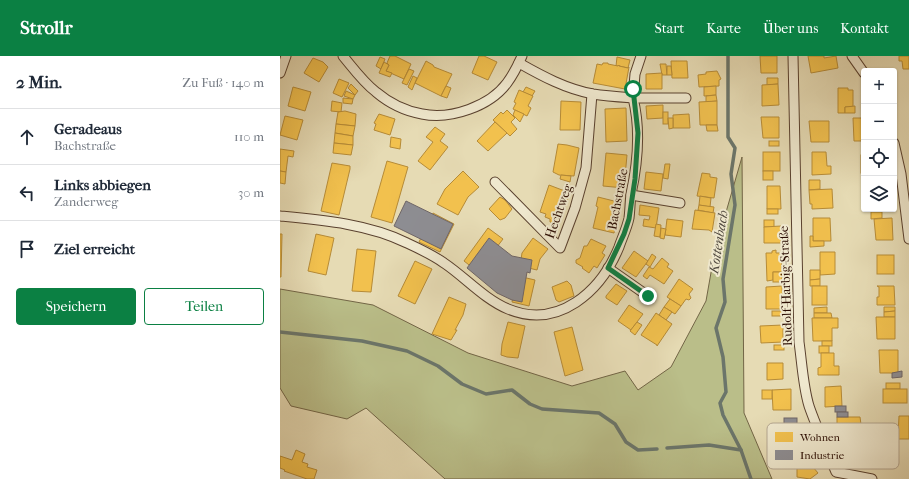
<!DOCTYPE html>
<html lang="de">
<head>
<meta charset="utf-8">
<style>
  body { margin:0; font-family:"IM FELL French Canon",serif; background:#f6f6f7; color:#1f2937 }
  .controls { position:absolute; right:12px; top:12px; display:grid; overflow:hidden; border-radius:4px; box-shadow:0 1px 3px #0004 }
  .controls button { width:36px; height:36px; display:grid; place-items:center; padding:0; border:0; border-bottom:1px solid #e0e1e3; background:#fff; color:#1f2937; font:20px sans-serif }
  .stop { position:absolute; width:12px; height:12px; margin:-9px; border:3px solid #0b8043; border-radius:50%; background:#fff }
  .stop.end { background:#0b8043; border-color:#fff; box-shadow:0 1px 4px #0008 }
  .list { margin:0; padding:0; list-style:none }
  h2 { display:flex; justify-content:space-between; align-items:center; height:52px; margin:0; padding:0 16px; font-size:17px }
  h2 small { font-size:13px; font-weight:400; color:#747a83 }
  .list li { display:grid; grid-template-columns:26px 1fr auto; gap:12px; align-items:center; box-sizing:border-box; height:56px; padding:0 16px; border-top:1px solid #e0e1e3 }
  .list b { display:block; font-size:15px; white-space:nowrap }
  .list p { margin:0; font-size:13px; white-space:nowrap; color:#747a83 }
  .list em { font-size:13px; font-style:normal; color:#747a83 }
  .actions { display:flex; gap:8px; padding:12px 16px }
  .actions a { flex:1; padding:9px 0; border:1px solid #0b8043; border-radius:4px; text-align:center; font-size:14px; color:#0b8043 }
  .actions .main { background:#0b8043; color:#fff }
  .icon { flex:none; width:22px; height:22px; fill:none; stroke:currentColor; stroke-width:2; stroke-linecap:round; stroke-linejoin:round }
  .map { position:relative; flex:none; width:629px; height:423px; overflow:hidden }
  header { display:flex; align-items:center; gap:24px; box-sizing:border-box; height:56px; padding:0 20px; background:#0b8043; color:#fff }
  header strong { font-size:19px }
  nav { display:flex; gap:22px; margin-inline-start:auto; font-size:14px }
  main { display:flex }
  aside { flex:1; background:#fff }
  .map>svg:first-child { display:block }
  .green { fill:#babe89; stroke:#726546 }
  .homes { fill:#f2c14e; stroke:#b68b37 }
  .industry { fill:#8d8d92; stroke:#6f6667 }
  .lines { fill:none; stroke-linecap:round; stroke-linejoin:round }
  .stream { stroke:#6b756a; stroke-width:3.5 }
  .minor-casing { stroke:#59402e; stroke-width:11 }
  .minor { stroke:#efe8ce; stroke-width:9 }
  .route { stroke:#0b8043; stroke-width:5 }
  .labels { text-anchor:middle; stroke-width:4; stroke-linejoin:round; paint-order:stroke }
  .street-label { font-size:13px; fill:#2a0c02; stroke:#efe8ce }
  .water-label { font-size:14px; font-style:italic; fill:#50493f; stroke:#efe8ce }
  .key { fill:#efe8ce; stroke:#b4a691; stroke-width:1 }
  .key-label { font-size:11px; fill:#2a0c02 }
</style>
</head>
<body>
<header>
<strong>Strollr</strong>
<nav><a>Start</a><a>Karte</a><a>Über uns</a><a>Kontakt</a></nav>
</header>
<main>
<aside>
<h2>2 Min.<small>Zu Fuß · 140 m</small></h2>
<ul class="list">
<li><svg class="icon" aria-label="ahead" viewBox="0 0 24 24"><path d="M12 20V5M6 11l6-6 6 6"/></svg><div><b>Geradeaus</b><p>Bachstraße</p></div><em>110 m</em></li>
<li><svg class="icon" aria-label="left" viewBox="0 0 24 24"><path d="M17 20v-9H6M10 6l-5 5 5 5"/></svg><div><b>Links abbiegen</b><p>Zanderweg</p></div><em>30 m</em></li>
<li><svg class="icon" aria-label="arrive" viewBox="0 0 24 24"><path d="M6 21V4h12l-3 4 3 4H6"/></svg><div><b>Ziel erreicht</b></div></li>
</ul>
<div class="actions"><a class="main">Speichern</a><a>Teilen</a></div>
</aside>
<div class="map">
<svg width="629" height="423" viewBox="0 0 629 423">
  <rect width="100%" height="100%" fill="#e6dbb4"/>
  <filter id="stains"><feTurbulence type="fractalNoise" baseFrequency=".005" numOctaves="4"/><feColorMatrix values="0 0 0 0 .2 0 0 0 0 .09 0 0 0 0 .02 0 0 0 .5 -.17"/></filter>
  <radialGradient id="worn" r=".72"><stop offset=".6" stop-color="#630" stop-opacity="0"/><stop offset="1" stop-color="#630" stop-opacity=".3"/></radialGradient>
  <path class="green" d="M462 101 464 357 492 423H165L86 352 67 363 11 350 0 332V233L93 249 188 297 292 330 345 315 358 334 391 311 426 245 435 194Z"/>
  <g class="homes">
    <path d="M110 0H115L131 8 124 23 106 15 109 9 107 7Z"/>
    <path d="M199 0H204L217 6 208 24 192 17Z"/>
    <path d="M480 0H497V17H481Z"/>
    <path d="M528 0H544V2L556 0 558 12 531 17Z"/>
    <path d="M619 0H629V13H623L622 5H619Z"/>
    <path d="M100 1 105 3 101 13 96 10Z"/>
    <path d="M337 1 350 4 348 12 339 10V9L338 10H336Z"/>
    <path d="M33 2 43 6 48 11 39 26 24 17Z"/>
    <path d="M146 5 153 9 154 11 172 18 161 40 135 27Z"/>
    <path d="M391 5H407L408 22H392Z"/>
    <path d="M104 6 109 9 106 15 112 17 110 21 99 17Z"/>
    <path d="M323 7H328V8L338 10 339 9V10L348 12 349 11 345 33 313 27 317 8 322 9Z"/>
    <path d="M380 8H386L387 19H382Z"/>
    <path d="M387 10H391L392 19H387Z"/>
    <path d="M129 13 134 15 127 29 122 27Z"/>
    <path d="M437 15 441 23 439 24V30L419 31 418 19 426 18V16Z"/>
    <path d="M382 17V33H366V18Z"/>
    <path d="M133 20 137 22 132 34 128 31Z"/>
    <path d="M487 22H498V28L487 29Z"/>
    <path d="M59 23 69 27 62 41 53 37Z"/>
    <path d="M71 28 78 35 75 39 68 32Z"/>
    <path d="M498 28 499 49 482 50V29Z"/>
    <path d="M166 30 171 32 167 42 161 40Z"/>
    <path d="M436 30V39L424 40V31Z"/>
    <path d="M13 31 31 36 25 55 8 50Z"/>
    <path d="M246 31 255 35 252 40 243 36Z"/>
    <path d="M558 32H568V34H573V51H565V57H558Z"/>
    <path d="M239 34 253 40 248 50 251 52 247 60 233 53 236 47 234 46Z"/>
    <path d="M66 35 75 39 73 43 64 40Z"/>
    <path d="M436 39 437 45 426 46V40Z"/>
    <path d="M63 42 73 43 72 48 63 47Z"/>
    <path d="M52 45 62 47 61 56 51 55Z"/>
    <path d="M281 45 301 46 300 74H280Z"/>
    <path d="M437 45V69H420L419 46Z"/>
    <path d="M383 49V62L367 63 366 50Z"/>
    <path d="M575 50V57H565V51Z"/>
    <path d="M346 52 347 85 326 86 325 53Z"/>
    <path d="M227 54 235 62 231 66 237 73 230 80 213 64 221 56 223 58Z"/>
    <path d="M235 54 244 58 240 66 233 59Z"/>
    <path d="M65 55 76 58 75 70 56 68 58 56Z"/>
    <rect x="383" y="56" width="5" height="12"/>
    <path d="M99 58 115 63 110 79 94 74 96 68 94 67Z"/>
    <path d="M409 58 410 72H393V59Z"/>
    <path d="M5 60 23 64 17 84 0 79Z"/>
    <path d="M481 61H499V82H483Z"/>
    <path d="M388 62H393V72L389 73Z"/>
    <path d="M573 62H584V85H574Z"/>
    <path d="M529 65H549V86H531Z"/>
    <path d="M215 66 227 77 208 95 197 85Z"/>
    <path d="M56 68 75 70 73 80 55 77Z"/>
    <path d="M426 69H437L438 75H427Z"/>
    <path d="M155 71 165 78 160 85 168 91 150 114 138 105 153 86 146 81Z"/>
    <path d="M55 77 73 80V89L54 87Z"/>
    <path d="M111 81 121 83 120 93 110 91Z"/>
    <rect x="489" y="85" width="10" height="5"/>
    <path d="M54 87 73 89 71 99 53 97Z"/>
    <path d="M278 88 287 89 299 92 294 120 279 119 273 116Z"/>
    <path d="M0 93 14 95 13 101 8 100 6 116 0 115Z"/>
    <rect x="483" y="96" width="17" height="19"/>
    <path d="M532 96H546L547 110H551V118L532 119Z"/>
    <path d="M326 97 347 99 344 132 323 130Z"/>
    <rect x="581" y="99" width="3" height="18"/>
    <path d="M107 105 128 111 112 167 91 161Z"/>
    <path d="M52 107 70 110V113L59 159 41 155Z"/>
    <path d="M385 108H390L388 123 383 122Z"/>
    <path d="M0 115 6 116 5 128 0 127Z"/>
    <path d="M183 115 199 131 188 141 178 159 157 148 165 133Z"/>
    <rect x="483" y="115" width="10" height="9"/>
    <path d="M366 116 383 118 381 135 364 133Z"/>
    <path d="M422 117 430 118V121L437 122 434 142 417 140Z"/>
    <path d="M281 119 291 120 290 126 280 123Z"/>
    <path d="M529 124H540V133L529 134Z"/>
    <path d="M269 129 290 137 278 169 270 166V163L265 161 266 158 260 156Z"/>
    <path d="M487 130H500L501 153H487Z"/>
    <path d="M552 133 553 152 532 153V148H530L529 134Z"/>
    <path d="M420 140 431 142 430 151 419 149Z"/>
    <path d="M220 141 225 144 232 153 225 162 220 164 209 153Z"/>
    <path d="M318 141 342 147 334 177 313 172 318 151 316 150Z"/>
    <path d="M360 149 379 152 376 172 363 170 364 163 369 164 370 160 359 159Z"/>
    <path d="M419 149 434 151 433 157 418 154Z"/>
    <rect x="487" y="153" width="11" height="5"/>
    <path d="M415 154 435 157 432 176 429 174 412 173Z"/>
    <path d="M591 156H602V162L591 163Z"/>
    <path d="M153 157 174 168 160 196 139 186Z"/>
    <path d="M533 162H550L551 185H533Z"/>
    <path d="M612 162 613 184H596L594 163Z"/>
    <path d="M387 163 403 165 401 181 385 179Z"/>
    <rect x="484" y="164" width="10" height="7"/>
    <path d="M376 168 381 169 380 181 374 180Z"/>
    <path d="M501 170V187H484V171Z"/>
    <path d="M208 172 223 183 198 216 184 205Z"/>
    <path d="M381 172 386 173 384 183 380 182Z"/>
    <path d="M0 178H2L1 221H0Z"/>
    <path d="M36 178 54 182 46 219 28 215Z"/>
    <path d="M530 180H533V185H544V190L530 191Z"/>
    <path d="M253 182 268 193 260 203 257 214 240 210 242 197Z"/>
    <path d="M311 183 326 190 322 197 325 199 317 212 314 210 309 217 302 212 303 211 296 207V204L300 202 304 190H307Z"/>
    <path d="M77 193 96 195 91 236 72 235Z"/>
    <path d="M496 194V197H501L502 216H493V224L487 225 486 197H492V195Z"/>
    <path d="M354 195 368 205 356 221 342 212Z"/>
    <path d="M540 196H555V218L540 219Z"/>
    <path d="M372 198 376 201 370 211 366 208Z"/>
    <rect x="597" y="199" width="17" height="19"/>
    <path d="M382 202 389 208 387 211 393 215 384 228 370 219 367 223 363 220 369 211 373 213Z"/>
    <path d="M135 205 152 213 135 248 118 240Z"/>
    <path d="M530 214H540V223L530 224Z"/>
    <rect x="493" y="216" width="9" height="10"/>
    <path d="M238 220 255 224 249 250 232 246Z"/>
    <path d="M399 223 413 233 409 238 411 242 409 244 406 243 401 250 387 241Z"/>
    <path d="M540 223V230H530V224Z"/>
    <path d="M287 225 291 229 294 240 279 246 276 244 272 231Z"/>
    <path d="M336 228 347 235 337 249 326 242V240Z"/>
    <path d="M502 230 503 253H486V231Z"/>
    <rect x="532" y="230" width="15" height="19"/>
    <path d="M597 230H614L615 249H597V241H599V231Z"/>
    <path d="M169 241 186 248 183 259 175 274H177L171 284 152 278Z"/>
    <path d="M390 243 401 250 395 258 384 251Z"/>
    <path d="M349 249 363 258 351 274 338 265Z"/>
    <path d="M384 251 392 256 386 264 379 259Z"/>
    <path d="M547 251V257H534V252Z"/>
    <path d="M604 251H615V255L604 256Z"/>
    <rect x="492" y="255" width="10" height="5"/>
    <path d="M615 255V261H604V256Z"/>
    <path d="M376 257 392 268 377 290V289L361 279Z"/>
    <path d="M534 257H551L552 262H534Z"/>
    <path d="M596 261H615V283H597Z"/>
    <path d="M532 262H558V272H552V285H533Z"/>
    <path d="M228 266 245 270 238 302 227 301 221 299 222 288Z"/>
    <path d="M357 266 362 269 355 279 350 275Z"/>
    <path d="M503 269V286L481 287 480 270Z"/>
    <path d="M292 271 303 314 285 320 274 276Z"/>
    <rect x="542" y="285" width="10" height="5"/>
    <rect x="494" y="289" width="10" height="5"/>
    <rect x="539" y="290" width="10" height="7"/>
    <path d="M599 294H618V317H600Z"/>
    <path d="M541 297H554V310H559V319H538V312L541 311Z"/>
    <path d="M487 307H503V323L487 324Z"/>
    <rect x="606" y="327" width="14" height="6"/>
    <path d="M561 330 562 350 545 351V331Z"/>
    <path d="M511 333V354H493L492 334Z"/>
    <rect x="603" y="333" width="24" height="14"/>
    <rect x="482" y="334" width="10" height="9"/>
    <path d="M619 360H629V383H618Z"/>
    <path d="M557 361H580L582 376H580V387H566V384L559 383 561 368H557Z"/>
    <path d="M16 394 25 398 22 406 28 408 27 411 37 414 34 423H27L4 415 5 414 0 412V400L12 404Z"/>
    <path d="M533 411 538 417 530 423 517 421V412Z"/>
  </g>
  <g class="industry">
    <path d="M126 145 173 168 161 193 114 170Z"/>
    <path d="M209 182 232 200 252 204 250 217 247 216 242 246 232 244 217 237 187 212Z"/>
    <path d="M622 315V321L612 322V317Z"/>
    <rect x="555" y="350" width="11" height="6"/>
    <rect x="557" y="356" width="11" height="5"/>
    <rect x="504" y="362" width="13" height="6"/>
  </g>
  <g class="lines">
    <g class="stream">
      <path d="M448 0V81L455 92 451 118 455 149 443 223 445 246 436 272 443 301 446 336 440 347 443 359 461 394"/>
      <path d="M0 276 82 285 127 295 158 310 182 328 206 338 232 334 250 348 262 353 319 357 335 368 346 386 358 394 377 393"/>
      <path d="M387 392 429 389 461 394 471 423"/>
    </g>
    <defs>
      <g id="minor">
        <path d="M63 0C73 12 83 26 96 36 109 47 125 55 142 58 171 64 210 50 227 27 233 19 238 9 242 0"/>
        <path d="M361 0 355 18 353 42H406"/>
        <path d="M513 0 519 286C522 307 523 330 529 350 537 373 547 394 556 416L592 423"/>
        <path d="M572 0 584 17"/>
        <path d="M0 17 6 0"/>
        <path d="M614 87 621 118 629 183"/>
        <path d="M215 126 280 192 295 152 306 112 312 38"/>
        <path d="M351 139 400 147"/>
        <path d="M0 160C42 164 89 168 127 187 140 193 153 199 164 207 185 221 204 243 228 253 279 274 321 235 339 191 342 182 347 172 349 162 350 154 350 146 351 138 358 106 361 74 353 42 340 41 326 40 313 38 286 33 262 20 239 7"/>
        <path d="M328 212 368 240"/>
      </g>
    </defs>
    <use href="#minor" class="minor-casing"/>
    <use href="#minor" class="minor"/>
  </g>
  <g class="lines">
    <path class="route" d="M353 33 358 77 355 123 349 163 344 178 328 212 368 240"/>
  </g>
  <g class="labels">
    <g class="street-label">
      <text transform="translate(337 143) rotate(-79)" y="5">Bachstraße</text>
      <text transform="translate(278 155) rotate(-70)" y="5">Hechtweg</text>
      <text transform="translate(505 230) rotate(-92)" y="5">Rudolf-Harbig-Straße</text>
    </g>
    <g class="water-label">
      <text transform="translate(438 186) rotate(-81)" y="5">Kottenbach</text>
    </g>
  </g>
  <rect x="487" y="367" width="132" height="46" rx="6" class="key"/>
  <rect x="495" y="376" width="18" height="10" fill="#f2c14e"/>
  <rect x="495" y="394" width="18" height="10" fill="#8d8d92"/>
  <g class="key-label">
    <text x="520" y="385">Wohnen</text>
    <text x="520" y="403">Industrie</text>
  </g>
  <rect width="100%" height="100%" filter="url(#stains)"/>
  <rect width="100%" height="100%" fill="url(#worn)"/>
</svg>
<div class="controls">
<button>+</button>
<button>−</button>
<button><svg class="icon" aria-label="locate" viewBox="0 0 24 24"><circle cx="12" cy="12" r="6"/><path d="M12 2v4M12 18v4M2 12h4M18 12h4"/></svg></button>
<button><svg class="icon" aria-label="layers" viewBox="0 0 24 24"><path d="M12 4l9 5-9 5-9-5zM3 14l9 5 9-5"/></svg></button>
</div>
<div class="stop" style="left:353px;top:33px"></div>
<div class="stop end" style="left:368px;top:240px"></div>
</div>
</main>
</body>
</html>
